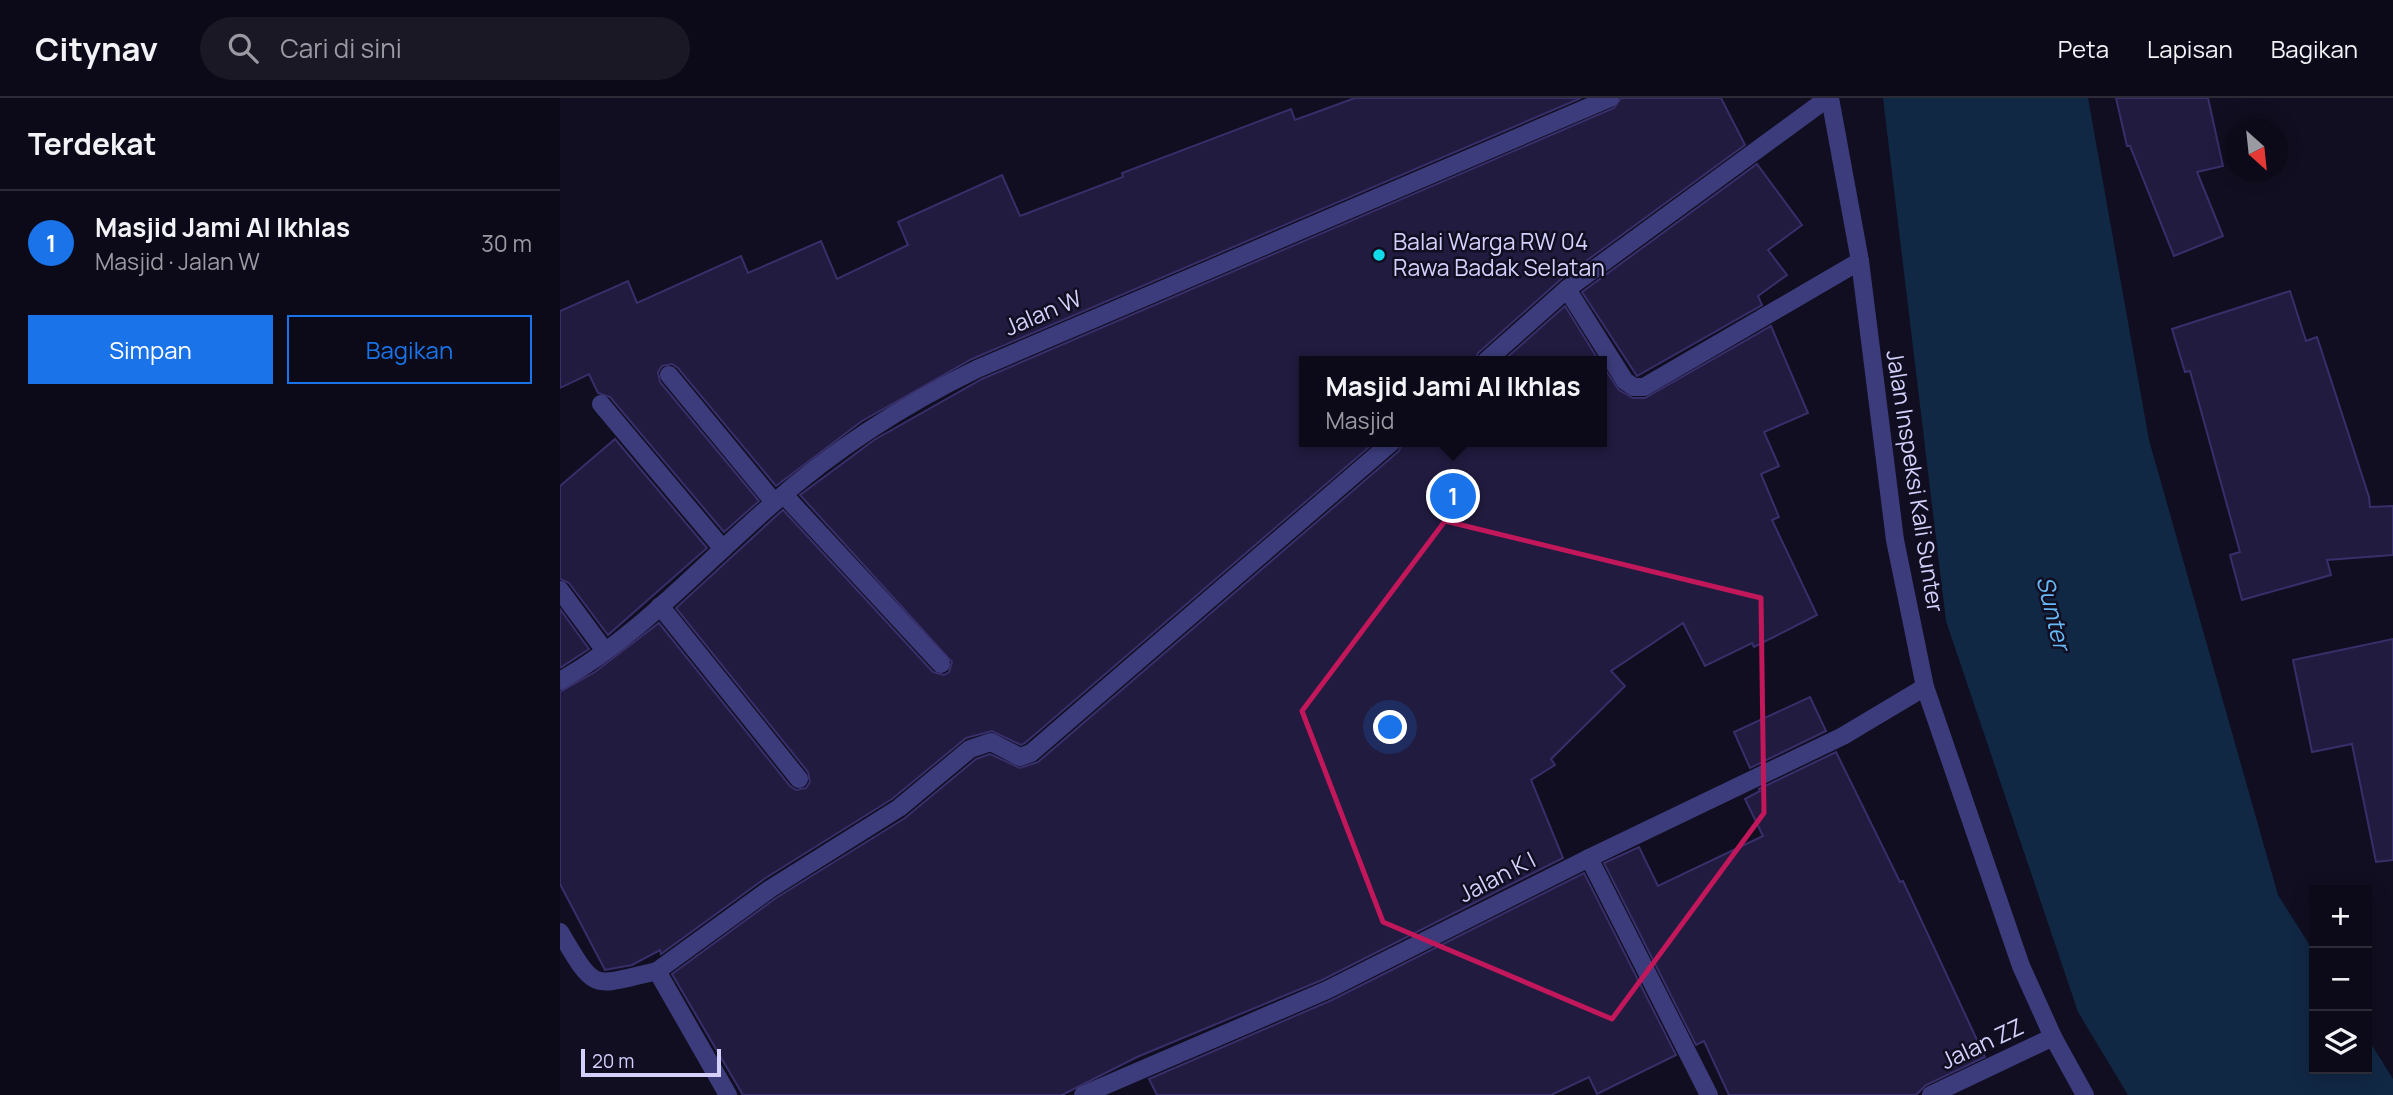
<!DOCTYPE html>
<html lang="id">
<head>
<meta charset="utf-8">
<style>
  body { margin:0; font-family:Manrope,sans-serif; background:#1a1825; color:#f1f3f6 }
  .controls { position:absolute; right:21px; bottom:21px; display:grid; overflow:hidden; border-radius:0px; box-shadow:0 4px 18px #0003 }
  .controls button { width:63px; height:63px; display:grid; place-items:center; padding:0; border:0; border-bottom:2px solid #2c2b37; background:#0c0a18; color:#f1f3f6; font:35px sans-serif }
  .compass { position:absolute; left:1665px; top:21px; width:63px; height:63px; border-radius:50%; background:#0c0a18; box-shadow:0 4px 18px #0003; rotate:153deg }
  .scale { position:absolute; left:21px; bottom:18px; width:140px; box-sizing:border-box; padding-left:7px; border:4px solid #d3d0fc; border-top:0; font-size:19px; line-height:24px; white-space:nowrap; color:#d3d0fc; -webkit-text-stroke:5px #100e20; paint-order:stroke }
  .you { position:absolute; left:831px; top:630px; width:24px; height:24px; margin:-18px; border:5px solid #fff; border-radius:50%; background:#1a73e8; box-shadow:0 0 0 10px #1a73e833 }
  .badge { display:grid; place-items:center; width:46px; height:46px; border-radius:50%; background:#1a73e8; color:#fff; font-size:23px; font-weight:700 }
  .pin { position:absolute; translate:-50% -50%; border:4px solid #fff; box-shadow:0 2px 7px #0006 }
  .popup { position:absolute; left:739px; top:258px; width:308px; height:91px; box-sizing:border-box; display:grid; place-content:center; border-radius:0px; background:#0c0a18; filter:drop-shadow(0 2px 5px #0005); font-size:23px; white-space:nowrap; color:#9a9aa2 }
  .popup b { font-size:26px; color:#f1f3f6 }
  .popup::after { content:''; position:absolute; left:50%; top:100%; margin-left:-14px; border:14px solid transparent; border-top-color:#0c0a18 }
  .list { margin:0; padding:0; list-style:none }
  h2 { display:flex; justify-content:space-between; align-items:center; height:91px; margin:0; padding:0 28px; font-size:30px }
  h2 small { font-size:23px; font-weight:400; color:#9a9aa2 }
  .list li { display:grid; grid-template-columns:46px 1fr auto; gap:21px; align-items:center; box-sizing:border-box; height:105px; padding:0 28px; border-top:2px solid #2c2b37 }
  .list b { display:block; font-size:26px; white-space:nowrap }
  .list p { margin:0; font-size:23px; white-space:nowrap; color:#9a9aa2 }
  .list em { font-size:23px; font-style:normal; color:#9a9aa2 }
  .actions { display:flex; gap:14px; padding:21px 28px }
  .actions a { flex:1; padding:16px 0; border:2px solid #1a73e8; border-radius:0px; text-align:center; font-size:24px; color:#1a73e8 }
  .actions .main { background:#1a73e8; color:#fff }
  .icon { flex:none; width:38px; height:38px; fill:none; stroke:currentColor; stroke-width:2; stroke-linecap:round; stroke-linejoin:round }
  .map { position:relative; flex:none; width:1833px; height:997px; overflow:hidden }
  header { display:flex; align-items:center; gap:42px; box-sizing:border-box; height:98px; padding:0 35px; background:#0c0a18; border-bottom:2px solid #2c2b37 }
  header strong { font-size:33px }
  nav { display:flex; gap:38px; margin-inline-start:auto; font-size:24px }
  .search { width:490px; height:63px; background:#1a1825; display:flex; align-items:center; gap:18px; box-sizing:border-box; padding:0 24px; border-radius:38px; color:#9a9aa2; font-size:26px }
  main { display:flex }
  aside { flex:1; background:#0c0a18 }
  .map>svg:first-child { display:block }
  .water { fill:#112845 }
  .building { fill:#211b3f; stroke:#382f6a; stroke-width:2 }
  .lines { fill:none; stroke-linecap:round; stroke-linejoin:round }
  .minor { stroke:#3c3c7c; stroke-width:18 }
  .tertiary { stroke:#3c3c7c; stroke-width:18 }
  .marked { fill:none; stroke:#c2185b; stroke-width:5; stroke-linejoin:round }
  .poi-dot { fill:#0fdbe9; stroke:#100e20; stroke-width:2.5 }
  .labels { text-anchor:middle; stroke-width:5; stroke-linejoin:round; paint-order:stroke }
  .poi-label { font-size:23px; fill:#d3d0fc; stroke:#100e20; text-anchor:start }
  .street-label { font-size:23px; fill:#d3d0fc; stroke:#100e20 }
  .water-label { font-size:24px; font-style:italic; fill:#65b8f5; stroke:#100e20 }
</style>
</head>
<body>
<header>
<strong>Citynav</strong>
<div class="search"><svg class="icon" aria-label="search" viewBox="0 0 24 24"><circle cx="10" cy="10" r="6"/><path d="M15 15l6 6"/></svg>Cari di sini</div>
<nav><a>Peta</a><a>Lapisan</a><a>Bagikan</a></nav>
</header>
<main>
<aside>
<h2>Terdekat<small></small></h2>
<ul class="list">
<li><span class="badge">1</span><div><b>Masjid Jami Al Ikhlas</b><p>Masjid · Jalan W</p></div><em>30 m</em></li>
</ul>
<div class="actions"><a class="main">Simpan</a><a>Bagikan</a></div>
</aside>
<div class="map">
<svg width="1833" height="997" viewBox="0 0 1833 997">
  <rect width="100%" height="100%" fill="#100e20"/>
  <path class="water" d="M1323 0H1528L1589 342 1718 797 1754 854V971H1807V939L1833 981V997H1568L1518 914 1386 523Z"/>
  <g class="building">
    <path d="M795 0H1021L412 261 302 323 216 388 118 270 112 266 102 268 98 274 100 284 199 403 164 434 50 299 38 295 29 276 0 290V213L68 183 77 205 181 158 188 175 261 143 277 181 348 147 338 124 442 77 460 118 563 79 562 75 731 11 735 22Z"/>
    <path d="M1061 0H1161L1185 47 1000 182 918 255 915 263H744V344H815L465 645 461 647 432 633 406 640 332 701 204 781 101 856 100 852 72 867 45 872 0 786V594L35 574 99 525 230 688 236 692 246 690 250 684 248 674 116 510 216 418 223 412 373 574 384 577 389 574 392 564 240 397 314 342 422 281 1054 10Z"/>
    <path d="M1556 0H1648L1663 68 1637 74 1663 138 1614 158 1570 48H1567Z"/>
    <path d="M1197 66 1242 127 1208 152 1227 177 1198 198 1202 207 1077 278 1022 194Z"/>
    <path d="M1730 193 1746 243 1757 239 1809 399 1810 409 1833 408V457L1767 462 1771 477 1682 502 1670 457 1680 454 1630 273 1625 274 1612 231Z"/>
    <path d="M1005 208 1039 263H943Z"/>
    <path d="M1211 228 1248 315 1204 334 1219 368 1201 376 1219 419 1212 422 1257 517 1194 549 1192 545 1145 568 1123 525 1051 573 1065 588 991 661 995 667 971 682 1003 760 762 882 577 959 502 997H183L112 876 216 800 345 720 416 661 430 656 460 670 478 664 839 353 843 344H1042V267L1059 292 1073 300H1085Z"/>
    <path d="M55 341 147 450 48 537 9 485 0 481V388Z"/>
    <path d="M0 511 29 551 0 570Z"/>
    <path d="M1833 541V762L1816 764 1792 646 1752 654 1733 562Z"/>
    <path d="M1250 599 1266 633 1190 670 1174 634Z"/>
    <path d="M1276 654 1340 784 1343 783 1425 959 1366 987 1356 997H1169L1144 943 1136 947 1044 765 1079 749 1098 788 1203 738 1185 701 1200 693 1199 691Z"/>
    <path d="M1024 775 1116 957 1037 996 1029 979 991 997H597L589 981 772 902Z"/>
  </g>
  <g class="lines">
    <g class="minor">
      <path d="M1007 191 1065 283 1074 289H1084L1300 163"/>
      <path d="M926 263 1007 191 1268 0"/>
      <path d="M109 277 214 404"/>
      <path d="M41 306 163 451"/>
      <path d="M224 397 381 566"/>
      <path d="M0 492 45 553"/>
      <path d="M100 508 239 681"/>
      <path d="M0 583C79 538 141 468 209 409 272 353 341 308 417 271L1050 0"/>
      <path d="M1029 760 1149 997"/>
      <path d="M0 834C36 894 30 889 97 873"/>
      <path d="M168 997 97 873 210 791 339 710 410 651 431 644 460 659 471 655 832 344"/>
      <path d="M523 997 767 892 1029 760 1283 638 1365 589"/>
      <path d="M1371 997 1493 939"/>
    </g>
    <path class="tertiary" d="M1270 0 1300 163 1335 442 1365 589 1461 868 1493 939 1525 997"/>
  </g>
  <path class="marked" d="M885 423 1201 500 1204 715 1052 921 823 824 742 613Z"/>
  <circle class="poi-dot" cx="819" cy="157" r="7"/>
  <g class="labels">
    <g class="poi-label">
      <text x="833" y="152">Balai Warga RW 04<tspan x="833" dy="26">Rawa Badak Selatan</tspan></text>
    </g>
    <g class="street-label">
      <text transform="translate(483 215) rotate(-23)" y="8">Jalan W</text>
      <text transform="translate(1355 383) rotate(81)" y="8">Jalan Inspeksi Kali Sunter</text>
      <text transform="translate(937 779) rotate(-27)" y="8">Jalan K I</text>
      <text transform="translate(1422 946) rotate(-25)" y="8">Jalan ZZ</text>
    </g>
    <g class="water-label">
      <text transform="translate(1493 515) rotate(76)" y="8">Sunter</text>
    </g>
  </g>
</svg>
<div class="controls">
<button>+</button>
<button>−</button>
<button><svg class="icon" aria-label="layers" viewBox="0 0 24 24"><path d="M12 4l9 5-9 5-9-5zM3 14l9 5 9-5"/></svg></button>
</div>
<svg class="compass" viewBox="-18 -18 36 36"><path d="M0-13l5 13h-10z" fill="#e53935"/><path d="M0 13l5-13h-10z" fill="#9a9aa2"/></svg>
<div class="scale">20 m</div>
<div class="you"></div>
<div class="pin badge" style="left:893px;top:398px">1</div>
<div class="popup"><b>Masjid Jami Al Ikhlas</b>Masjid</div>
</div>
</main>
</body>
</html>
